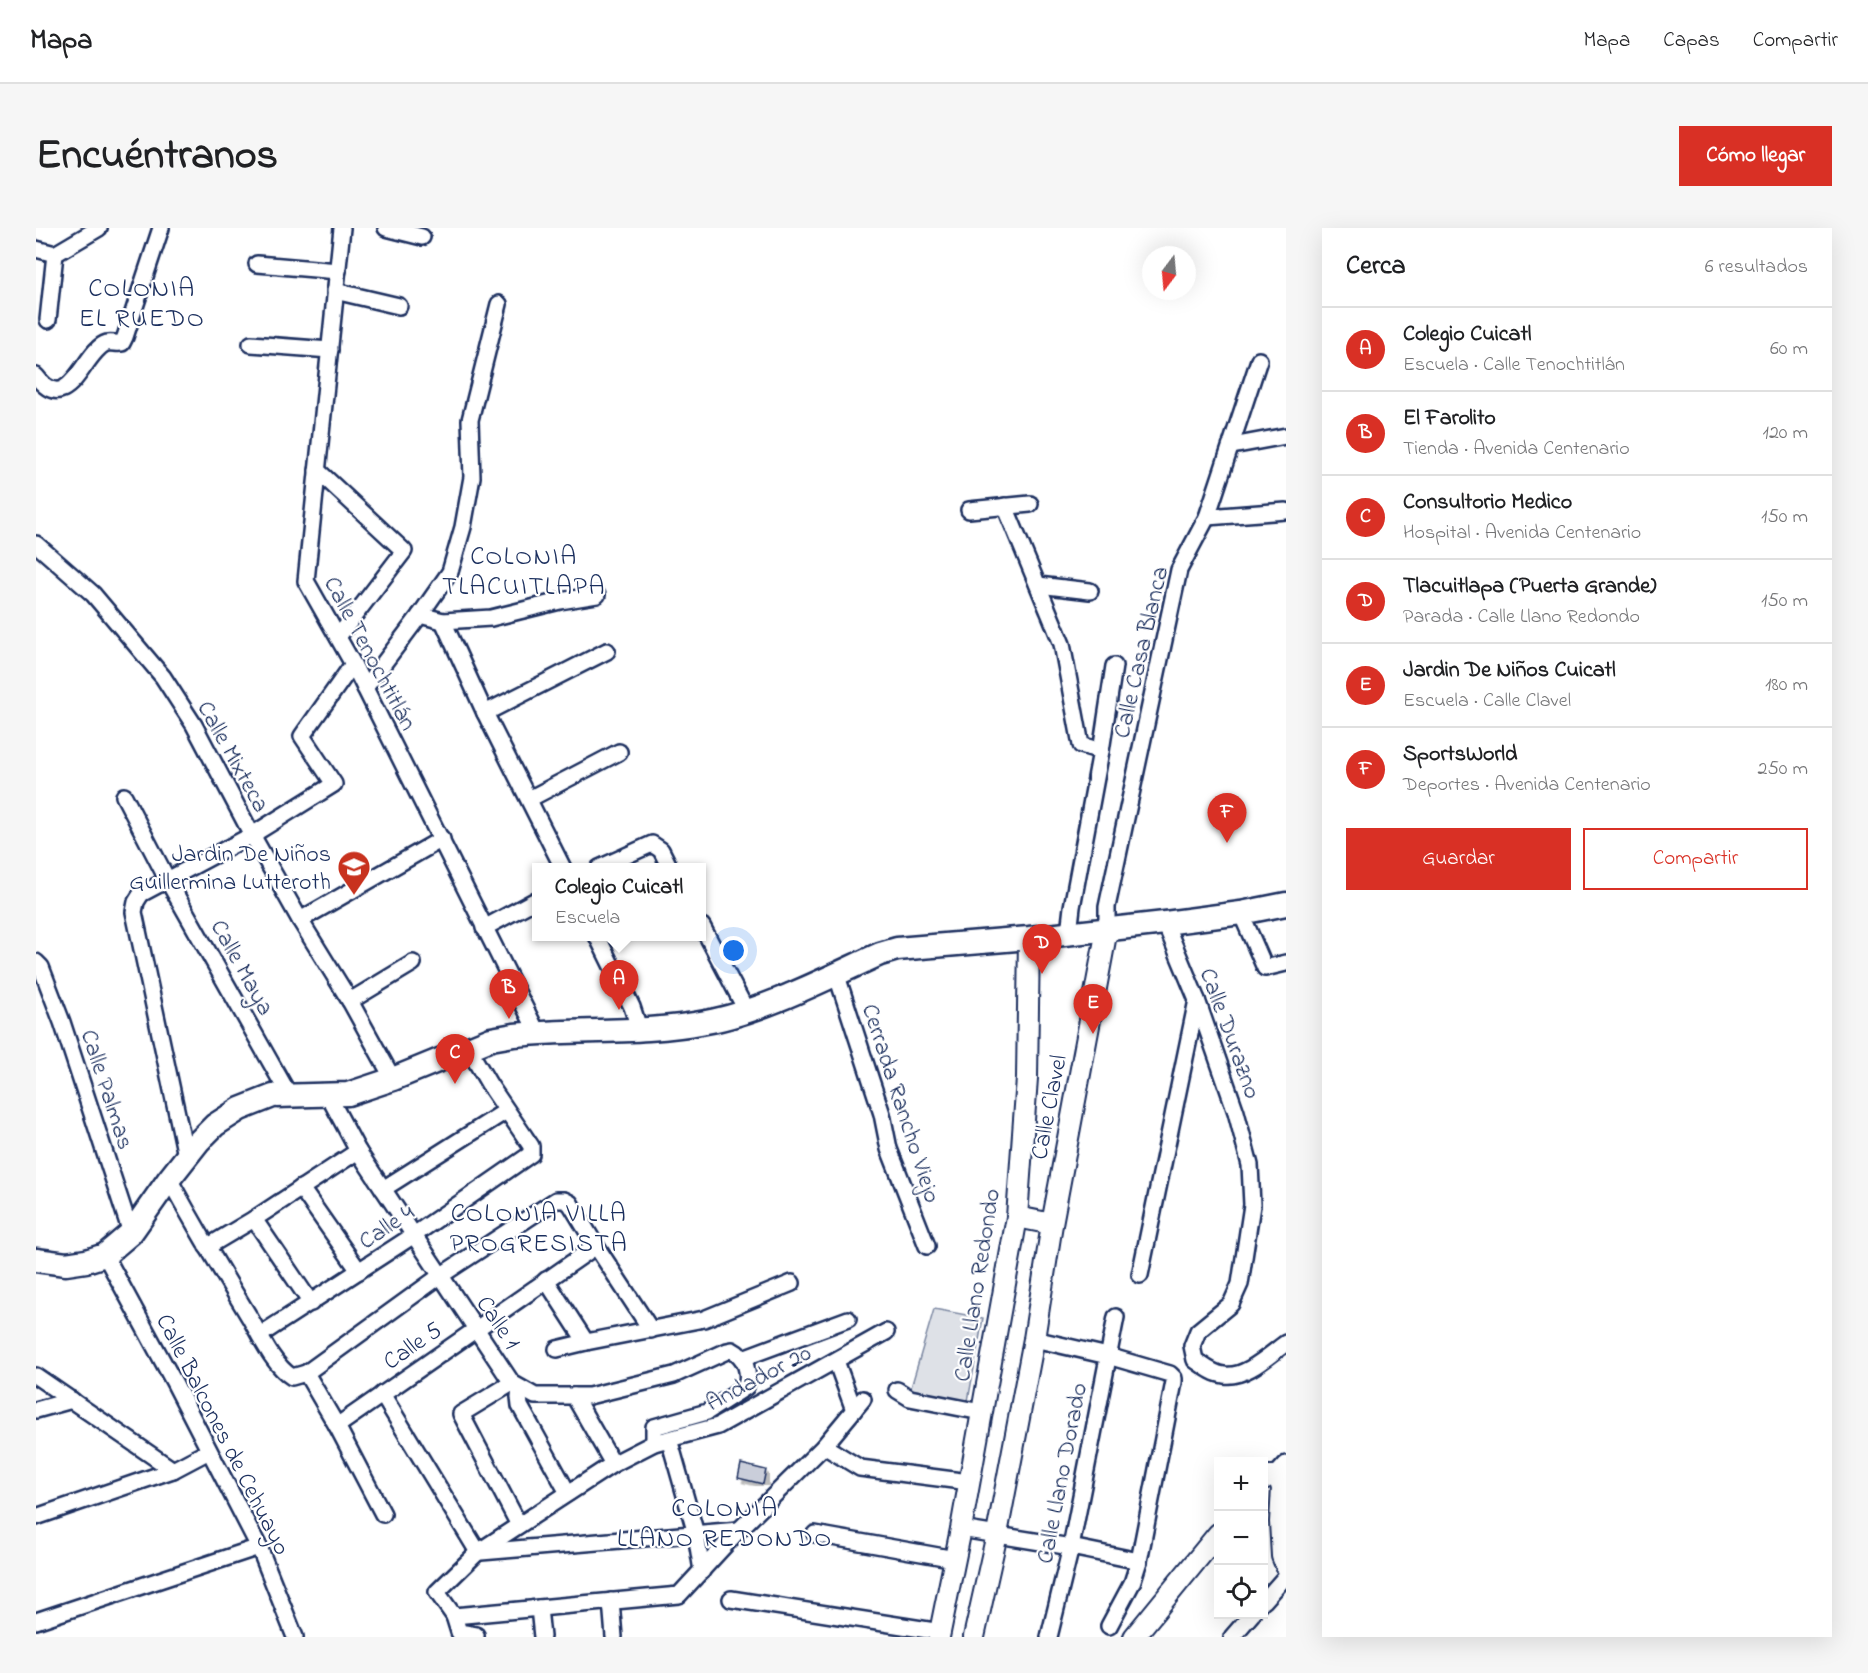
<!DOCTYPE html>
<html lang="es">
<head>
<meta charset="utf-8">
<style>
  body { margin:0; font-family:"Indie Flower",sans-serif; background:#f6f6f6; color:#202124 }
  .controls { position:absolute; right:18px; bottom:18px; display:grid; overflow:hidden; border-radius:0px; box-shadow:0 6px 24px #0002 }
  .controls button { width:54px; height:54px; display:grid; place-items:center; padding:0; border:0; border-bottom:2px solid #e0e0e0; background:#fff; color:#202124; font:30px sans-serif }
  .compass { position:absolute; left:1106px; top:18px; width:54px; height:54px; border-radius:50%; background:#fff; box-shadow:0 6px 24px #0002; rotate:196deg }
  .you { position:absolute; left:698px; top:723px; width:21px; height:21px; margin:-15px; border:4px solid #fff; border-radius:50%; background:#1a73e8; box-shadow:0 0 0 9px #1a73e833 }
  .badge { display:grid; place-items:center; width:39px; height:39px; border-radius:50%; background:#d93025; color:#fff; font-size:20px; font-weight:700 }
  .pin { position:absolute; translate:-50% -50px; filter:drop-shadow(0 2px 3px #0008) }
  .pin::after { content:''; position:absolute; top:32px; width:21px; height:18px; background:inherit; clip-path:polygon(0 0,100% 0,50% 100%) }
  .popup { position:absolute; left:496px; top:635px; width:174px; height:78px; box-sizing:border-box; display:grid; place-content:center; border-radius:0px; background:#fff; filter:drop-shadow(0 2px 4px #0005); font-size:20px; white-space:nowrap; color:#757577 }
  .popup b { font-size:22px; color:#202124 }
  .popup::after { content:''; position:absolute; left:50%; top:100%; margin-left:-12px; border:12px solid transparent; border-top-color:#fff }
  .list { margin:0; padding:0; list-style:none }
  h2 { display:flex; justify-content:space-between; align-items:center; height:78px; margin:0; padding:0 24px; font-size:26px }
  h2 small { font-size:20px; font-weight:400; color:#757577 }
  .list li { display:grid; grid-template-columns:39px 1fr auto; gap:18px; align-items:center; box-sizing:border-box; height:84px; padding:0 24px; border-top:2px solid #e0e0e0 }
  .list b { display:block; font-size:22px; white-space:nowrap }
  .list p { margin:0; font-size:20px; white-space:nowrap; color:#757577 }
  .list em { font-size:20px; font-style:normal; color:#757577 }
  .actions { display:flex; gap:12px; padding:18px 24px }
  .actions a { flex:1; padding:14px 0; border:2px solid #d93025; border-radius:0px; text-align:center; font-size:21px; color:#d93025 }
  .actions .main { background:#d93025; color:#fff }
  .icon { flex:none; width:33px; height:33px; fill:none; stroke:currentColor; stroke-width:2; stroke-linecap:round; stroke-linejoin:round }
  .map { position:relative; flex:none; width:1250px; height:1409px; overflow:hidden; border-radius:0px }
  header { display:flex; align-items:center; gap:36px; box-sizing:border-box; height:84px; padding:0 30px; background:#fff; border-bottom:2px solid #e0e0e0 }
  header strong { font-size:28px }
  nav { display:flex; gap:33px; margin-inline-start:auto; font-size:21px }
  .intro { display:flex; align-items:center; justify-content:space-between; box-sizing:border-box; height:144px; padding:0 36px }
  h1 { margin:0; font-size:42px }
  .button { padding:15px 27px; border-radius:0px; background:#d93025; color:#fff; font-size:21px; font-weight:700 }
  main { display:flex; gap:36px; padding:0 36px }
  aside { flex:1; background:#fff; border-radius:0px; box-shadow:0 6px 24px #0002 }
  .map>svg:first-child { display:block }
  .green { fill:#dee1e7; stroke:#7c88a2; stroke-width:1.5 }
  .building { fill:#caceda; stroke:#1b2f5e; stroke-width:1.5; filter:url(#shadow) }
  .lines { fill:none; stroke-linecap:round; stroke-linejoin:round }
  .minor-casing { stroke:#1b2f5e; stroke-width:20 }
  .tertiary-casing { stroke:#1b2f5e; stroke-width:24 }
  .secondary-casing { stroke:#1b2f5e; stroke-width:27 }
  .minor { stroke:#fff; stroke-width:15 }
  .tertiary { stroke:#fff; stroke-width:20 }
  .secondary { stroke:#fff; stroke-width:22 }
  .labels { text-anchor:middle; stroke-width:4.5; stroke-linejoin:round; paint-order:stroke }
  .street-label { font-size:24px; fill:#1b2f5e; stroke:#fff }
  .poi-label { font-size:24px; fill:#1b2f5e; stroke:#fff; text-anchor:end }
  .neighbourhood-label { font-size:26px; letter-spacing:1.5px; fill:#1b2f5e; stroke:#fff }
</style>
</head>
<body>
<header>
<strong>Mapa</strong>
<nav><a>Mapa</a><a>Capas</a><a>Compartir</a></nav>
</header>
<div class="intro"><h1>Encuéntranos</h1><a class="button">Cómo llegar</a></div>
<main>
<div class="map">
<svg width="1250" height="1409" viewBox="0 0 1250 1409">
  <defs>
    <filter id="shadow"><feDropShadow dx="4.5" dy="4.5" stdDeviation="0" flood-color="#0004"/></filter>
  </defs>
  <rect width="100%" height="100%" fill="#fff"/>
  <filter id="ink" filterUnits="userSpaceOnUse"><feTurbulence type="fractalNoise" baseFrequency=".0167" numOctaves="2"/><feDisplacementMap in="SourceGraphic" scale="12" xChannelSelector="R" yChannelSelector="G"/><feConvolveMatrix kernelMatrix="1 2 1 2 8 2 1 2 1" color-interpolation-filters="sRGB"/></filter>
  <g filter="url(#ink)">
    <path class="green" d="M898 1081 947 1090 932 1173 874 1163Z"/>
    <path class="building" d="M705 1236 730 1242 727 1256 702 1250Z"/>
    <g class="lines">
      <defs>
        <g id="minor">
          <path d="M306 0 270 353 317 436 501 804"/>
          <path d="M350 0 386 9"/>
          <path d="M0 21 19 26 63 0"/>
          <path d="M221 36 302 43"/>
          <path d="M299 63 363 78"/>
          <path d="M12 92 19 26"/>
          <path d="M215 116 294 122"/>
          <path d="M0 148C33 192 48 121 71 115 76 114 81 116 86 115L89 109 125 0"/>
          <path d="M1196 218 1250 208"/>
          <path d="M281 242 368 323 302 409"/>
          <path d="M969 278 1026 416 1045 517 1065 523"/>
          <path d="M933 282 994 276"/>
          <path d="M1171 289 1250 283"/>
          <path d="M0 316 57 366 127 449 158 497 216 607 264 692 314 773 357 851"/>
          <path d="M1002 357 1054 363"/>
          <path d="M384 387 407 393 455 390 524 373 561 367"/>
          <path d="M407 393 449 485 527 640"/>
          <path d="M329 460 384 387 414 344 427 299 436 249 434 192 463 76"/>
          <path d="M449 485 571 423"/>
          <path d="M88 568 131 651 253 867"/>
          <path d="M493 571 583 524"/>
          <path d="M563 640 616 616 625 622 634 640"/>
          <path d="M1205 685 1229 740 1250 735"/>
          <path d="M264 692 406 611"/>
          <path d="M1129 695 1161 772 1200 884 1214 937 1216 977 1204 1056 1195 1076 1162 1103 1156 1118 1159 1132C1168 1138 1177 1146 1188 1147 1210 1150 1233 1127 1250 1115"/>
          <path d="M666 698 710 782"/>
          <path d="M448 700 500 672"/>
          <path d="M1071 701V679L1143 342 1171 289 1223 132"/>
          <path d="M1033 705 1036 679 1065 523 1078 438"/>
          <path d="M561 708 596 779 603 800"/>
          <path d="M0 734 5 739 26 794 95 1005"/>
          <path d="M800 745 846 886 853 921 891 1018"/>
          <path d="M314 773 377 735"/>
          <path d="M292 867 322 923 476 1155 499 1168H553L638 1147 691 1123 696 1122C710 1129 714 1145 710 1159L671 1184 618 1199V1215"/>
          <path d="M150 928 98 684 100 674 105 666 216 607 298 556 266 508 317 436"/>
          <path d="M133 951C159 998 186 1044 214 1090 224 1108 238 1138 256 1149L270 1145 404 1048 520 972H528L534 975 560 1018 615 1102"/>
          <path d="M265 960 323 1043"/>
          <path d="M347 961 470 883"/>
          <path d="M218 991 275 1075"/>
          <path d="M171 1019 218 991 322 923"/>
          <path d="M69 1027 139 1156 223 1319 259 1409"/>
          <path d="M1104 1047 1161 772"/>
          <path d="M510 1052 550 1114"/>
          <path d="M224 1107 378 1007 495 926V918L453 856 432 820"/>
          <path d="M998 1111 1072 1128 1134 1146 1138 1150V1154L1103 1333 1096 1355 1073 1398"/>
          <path d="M521 1121 550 1114 668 1091 756 1055"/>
          <path d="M707 1130 812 1091"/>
          <path d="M800 1133 818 1182"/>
          <path d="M270 1145 301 1198 347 1286"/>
          <path d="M0 1148 137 1242"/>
          <path d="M476 1155 425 1186 483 1297"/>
          <path d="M484 1160 483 1169 484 1178 532 1265"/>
          <path d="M861 1162 874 1170 945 1184"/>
          <path d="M346 1166 442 1324"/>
          <path d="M538 1168 577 1236"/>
          <path d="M0 1182 36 1172"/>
          <path d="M301 1198 560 1018"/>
          <path d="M633 1211 660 1306 666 1343"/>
          <path d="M788 1218 824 1240 933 1254"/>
          <path d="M1239 1248 1250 1236"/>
          <path d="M0 1289 137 1242 173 1223"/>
          <path d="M925 1301 1035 1319 1103 1333"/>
          <path d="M779 1306 919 1331"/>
          <path d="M445 1324 703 1302"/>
          <path d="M695 1371 905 1404"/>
          <path d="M575 1373 578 1409"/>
          <path d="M1228 1373 1250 1348"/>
          <path d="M503 1380 506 1409"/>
          <path d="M418 1388 643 1367 703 1302 788 1218 827 1171"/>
          <path d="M0 1393 223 1319"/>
          <path d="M440 1409V1407L423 1404 418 1388 401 1364 442 1324 577 1236 618 1215 682 1198 850 1104"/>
          <path d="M1013 1409 1035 1319 1080 1089"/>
          <path d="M1196 1409 1216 1386"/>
        </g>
        <g id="tertiary">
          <path d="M981 989 1016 996"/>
          <path d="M1228 1251 1232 1248H1239L1243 1251 1246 1260 1244 1294 1246 1328 1250 1338"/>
          <path d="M903 1409 925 1301 981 989 991 850 993 710"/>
          <path d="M938 1409 961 1306 998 1111 1016 996 1071 701"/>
          <path d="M1098 1409 1182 1306"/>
        </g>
        <path id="secondary" d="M0 1032 30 1036 50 1033 69 1027 95 1005 133 951 163 913 179 897 204 881 237 868 312 866 357 851 455 811 478 807C541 801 608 806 670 794 726 784 791 750 844 726L861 721 993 710 1129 695 1205 685 1250 676"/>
      </defs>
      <use href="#minor" class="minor-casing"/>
      <use href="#tertiary" class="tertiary-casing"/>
      <use href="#secondary" class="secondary-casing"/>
      <use href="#minor" class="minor"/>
      <use href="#tertiary" class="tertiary"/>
      <use href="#secondary" class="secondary"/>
    </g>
  </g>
  <defs>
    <symbol id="school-pin" viewBox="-11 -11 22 30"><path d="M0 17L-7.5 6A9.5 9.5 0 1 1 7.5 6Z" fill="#c8321e" stroke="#fff"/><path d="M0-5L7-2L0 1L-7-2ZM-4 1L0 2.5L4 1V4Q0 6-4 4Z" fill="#fff"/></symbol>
  </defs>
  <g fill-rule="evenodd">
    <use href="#school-pin" x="299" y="620" width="38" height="52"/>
  </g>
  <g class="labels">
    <g class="street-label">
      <text transform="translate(1104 424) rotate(-77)" y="8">Calle Casa Blanca</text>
      <text transform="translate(335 425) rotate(62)" y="8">Calle Tenochtitlán</text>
      <text transform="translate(198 528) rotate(61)" y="8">Calle Mixteca</text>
      <text transform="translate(207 739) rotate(61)" y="8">Calle Maya</text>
      <text transform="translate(1195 805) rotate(70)" y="8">Calle Durazno</text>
      <text transform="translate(72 861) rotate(72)" y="8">Calle Palmas</text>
      <text transform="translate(866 875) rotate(72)" y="8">Cerrada Rancho Viejo</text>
      <text transform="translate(1012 879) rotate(-79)" y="8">Calle Clavel</text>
      <text transform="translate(350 998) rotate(-34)" y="8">Calle 4</text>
      <text transform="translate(940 1057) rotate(-81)" y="8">Calle Llano Redondo</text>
      <text transform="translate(463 1094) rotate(56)" y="8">Calle 1</text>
      <text transform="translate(376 1117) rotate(-35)" y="8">Calle 5</text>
      <text transform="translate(722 1149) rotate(-28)" y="8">Andador 20</text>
      <text transform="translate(188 1206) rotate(63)" y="8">Calle Balcones de Cehuayo</text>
      <text transform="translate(1025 1245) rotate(-79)" y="8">Calle Llano Dorado</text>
    </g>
    <g class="poi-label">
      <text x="295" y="633">Jardin De Niños<tspan x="295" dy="28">Guillermina Lutteroth</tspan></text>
    </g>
    <g class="neighbourhood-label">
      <text x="106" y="68">COLONIA<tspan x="106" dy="30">EL RUEDO</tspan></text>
      <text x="488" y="336">COLONIA<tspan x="488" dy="30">TLACUITLAPA</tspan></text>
      <text x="503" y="993">COLONIA VILLA<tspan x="503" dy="30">PROGRESISTA</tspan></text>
      <text x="689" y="1288">COLONIA<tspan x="689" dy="30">LLANO REDONDO</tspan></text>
    </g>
  </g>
</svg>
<div class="controls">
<button>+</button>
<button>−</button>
<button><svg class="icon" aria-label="locate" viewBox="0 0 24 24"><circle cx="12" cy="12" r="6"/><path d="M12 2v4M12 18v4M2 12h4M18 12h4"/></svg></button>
</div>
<svg class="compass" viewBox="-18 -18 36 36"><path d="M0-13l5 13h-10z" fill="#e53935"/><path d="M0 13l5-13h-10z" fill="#757577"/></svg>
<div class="you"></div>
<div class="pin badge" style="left:583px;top:782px">A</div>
<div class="popup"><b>Colegio Cuicatl</b>Escuela</div>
<div class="pin badge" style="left:473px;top:791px">B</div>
<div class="pin badge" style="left:419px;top:856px">C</div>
<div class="pin badge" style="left:1006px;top:746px">D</div>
<div class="pin badge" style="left:1057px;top:806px">E</div>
<div class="pin badge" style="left:1191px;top:615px">F</div>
</div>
<aside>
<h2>Cerca<small>6 resultados</small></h2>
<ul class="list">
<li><span class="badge">A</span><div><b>Colegio Cuicatl</b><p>Escuela · Calle Tenochtitlán</p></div><em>60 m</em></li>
<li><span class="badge">B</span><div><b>El Farolito</b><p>Tienda · Avenida Centenario</p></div><em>120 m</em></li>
<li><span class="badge">C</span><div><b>Consultorio Medico</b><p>Hospital · Avenida Centenario</p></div><em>150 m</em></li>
<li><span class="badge">D</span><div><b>Tlacuitlapa (Puerta Grande)</b><p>Parada · Calle Llano Redondo</p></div><em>150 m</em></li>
<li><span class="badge">E</span><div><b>Jardin De Niños Cuicatl</b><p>Escuela · Calle Clavel</p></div><em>180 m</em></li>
<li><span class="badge">F</span><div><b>SportsWorld</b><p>Deportes · Avenida Centenario</p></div><em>250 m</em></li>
</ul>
<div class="actions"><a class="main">Guardar</a><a>Compartir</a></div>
</aside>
</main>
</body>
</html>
